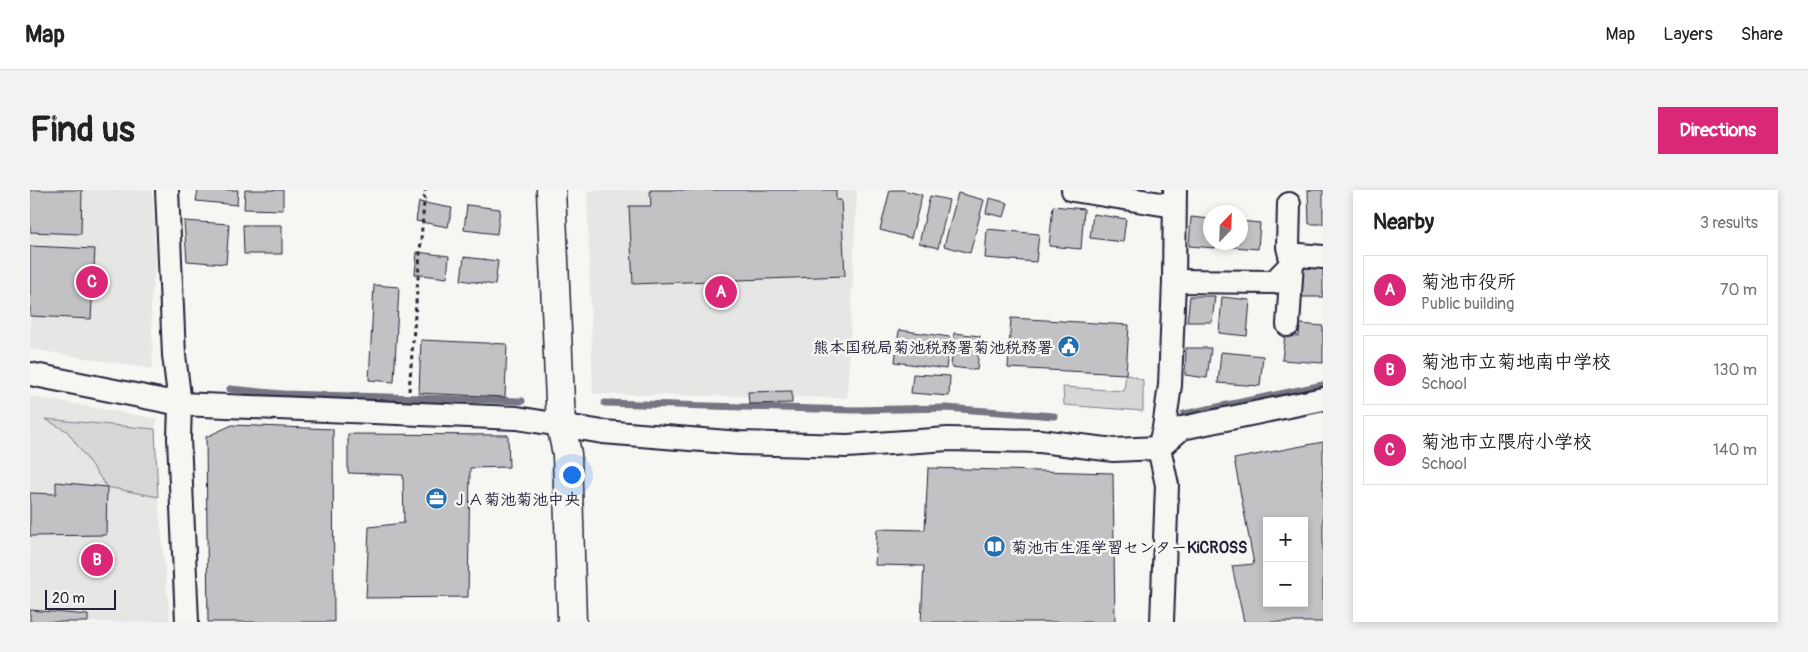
<!DOCTYPE html>
<html lang="en">
<head>
<meta charset="utf-8">
<style>
  body { margin:0; font-family:Pangolin,"Klee One",sans-serif; background:#f2f2f2; color:#222 }
  .controls { position:absolute; right:15px; bottom:15px; display:grid; overflow:hidden; border-radius:0px; box-shadow:0 2px 8px #0003 }
  .controls button { width:45px; height:45px; display:grid; place-items:center; padding:0; border:0; border-bottom:1px solid #e0e0e0; background:#fff; color:#222; font:25px sans-serif }
  .compass { position:absolute; left:1173px; top:15px; width:45px; height:45px; border-radius:50%; background:#fff; box-shadow:0 2px 8px #0003; rotate:23deg }
  .scale { position:absolute; left:15px; bottom:12px; width:71px; box-sizing:border-box; padding-left:5px; border:2px solid #22223b; border-top:0; font-size:14px; line-height:18px; white-space:nowrap; color:#22223b; -webkit-text-stroke:4px #f6f6f2; paint-order:stroke }
  .you { position:absolute; left:541px; top:284px; width:18px; height:18px; margin:-12px; border:4px solid #fff; border-radius:50%; background:#1a73e8; box-shadow:0 0 0 8px #1a73e833 }
  .badge { display:grid; place-items:center; width:32px; height:32px; border-radius:50%; background:#db2777; color:#fff; font-size:16px; font-weight:700 }
  .pin { position:absolute; translate:-50% -50%; border:2px solid #fff; box-shadow:0 1px 5px #0006 }
  .list { margin:0; padding:0; list-style:none }
  h2 { display:flex; justify-content:space-between; align-items:center; height:65px; margin:0; padding:0 20px; font-size:21px }
  h2 small { font-size:16px; font-weight:400; color:#767676 }
  .list li { display:grid; grid-template-columns:32px 1fr auto; gap:15px; align-items:center; box-sizing:border-box; height:70px; margin:0 10px 10px; padding:0 10px; border:1px solid #e0e0e0; border-radius:0px }
  .list b { display:block; font-size:19px; white-space:nowrap }
  .list p { margin:0; font-size:16px; white-space:nowrap; color:#767676 }
  .list em { font-size:16px; font-style:normal; color:#767676 }
  .map { position:relative; flex:none; width:1293px; height:432px; overflow:hidden; border-radius:0px }
  header { display:flex; align-items:center; gap:30px; box-sizing:border-box; height:70px; padding:0 25px; background:#fff; border-bottom:1px solid #e0e0e0 }
  header strong { font-size:24px }
  nav { display:flex; gap:28px; margin-inline-start:auto; font-size:18px }
  .intro { display:flex; align-items:center; justify-content:space-between; box-sizing:border-box; height:120px; padding:0 30px }
  h1 { margin:0; font-size:35px }
  .button { padding:12px 22px; border-radius:0px; background:#db2777; color:#fff; font-size:18px; font-weight:700 }
  main { display:flex; gap:30px; padding:0 30px }
  aside { flex:1; background:#fff; border-radius:0px; box-shadow:0 2px 8px #0003 }
  .map>svg:first-child { display:block }
  .built { fill:#e6e6e4 }
  .green { fill:#d7d7d7; stroke:#7c7c89 }
  .lines { fill:none; stroke-linecap:round; stroke-linejoin:round }
  .stream { stroke:#757583; stroke-width:7 }
  .building { fill:#c2c2c4; stroke:#22223b; fill-rule:evenodd }
  .minor-casing { stroke:#22223b; stroke-width:26 }
  .tertiary-casing { stroke:#22223b; stroke-width:31 }
  .path { stroke:#22223b; stroke-width:3; stroke-dasharray:4 4; stroke-linecap:butt }
  .minor { stroke:#f6f6f2; stroke-width:22 }
  .tertiary { stroke:#f6f6f2; stroke-width:28 }
  .labels { text-anchor:middle; stroke-width:5; stroke-linejoin:round; paint-order:stroke }
  .poi-label { font-size:16px; font-weight:bold; fill:#22223b; stroke:#f6f6f2; text-anchor:start }
</style>
</head>
<body>
<header>
<strong>Map</strong>
<nav><a>Map</a><a>Layers</a><a>Share</a></nav>
</header>
<div class="intro"><h1>Find us</h1><a class="button">Directions</a></div>
<main>
<div class="map">
<svg width="1293" height="432" viewBox="0 0 1293 432">
  <rect width="100%" height="100%" fill="#f6f6f2"/>
  <filter id="ink" filterUnits="userSpaceOnUse"><feTurbulence type="fractalNoise" baseFrequency=".02" numOctaves="2"/><feDisplacementMap in="SourceGraphic" scale="10" xChannelSelector="R" yChannelSelector="G"/><feConvolveMatrix kernelMatrix="1 2 1 2 8 2 1 2 1" color-interpolation-filters="sRGB"/></filter>
  <g filter="url(#ink)">
    <g class="built">
      <path d="M0 0H122L126 69 121 114 123 179 0 159Z"/>
      <path d="M557 0H827L817 208 563 204Z"/>
      <path d="M0 206 128 229 125 239 128 307 140 432H0Z"/>
    </g>
    <g class="green">
      <path d="M1096 184 1113 190V221L1034 215 1033 197 1094 201Z"/>
      <path d="M15 229 125 239 128 307 77 297 37 241Z"/>
    </g>
    <g class="lines">
      <g class="stream">
        <path d="M200 199 253 204 492 211"/>
        <path d="M575 213 824 220 916 218 1024 226"/>
        <path d="M1154 224 1293 195"/>
      </g>
    </g>
    <g class="building">
      <path d="M0 0H52L51 44 0 42Z"/>
      <path d="M168 0H208L207 15 166 11Z"/>
      <path d="M215 0H253V20L214 19Z"/>
      <path d="M620 0H806V10H811L815 86 603 94 599 16H621Z"/>
      <path d="M860 0H873L892 5 881 48 850 40Z"/>
      <path d="M1278 0H1293V34H1279Z"/>
      <path d="M928 3 954 10 940 63 914 56Z"/>
      <path d="M900 6 919 10 908 58 889 53Z"/>
      <path d="M959 8 978 13 974 27 956 23Z"/>
      <path d="M389 12 422 18 418 37 386 31Z"/>
      <path d="M437 15 470 19 467 44 434 40Z"/>
      <path d="M1023 16 1054 19 1051 59 1019 56Z"/>
      <path d="M1063 24 1096 29 1093 52 1060 48Z"/>
      <path d="M1161 27 1180 29V52H1185V58L1159 56Z"/>
      <path d="M154 31 199 34 196 74 157 71Z"/>
      <path d="M1210 31 1230 33 1228 59 1192 56V52H1210Z"/>
      <path d="M213 35H252V64H214Z"/>
      <path d="M957 39 1009 44 1006 72 955 68Z"/>
      <path d="M0 56 65 59 61 129 0 126Z"/>
      <path d="M387 62 419 66 417 88 385 84Z"/>
      <path d="M434 67 468 71 465 95 431 90Z"/>
      <path d="M1261 77H1293V107H1262Z"/>
      <path d="M344 95 369 97 364 192 339 190Z"/>
      <path d="M1160 106H1185L1182 132H1157Z"/>
      <path d="M1192 107 1220 110 1217 146 1189 143Z"/>
      <path d="M981 128 1099 135 1096 184 978 178Z"/>
      <path d="M1270 134 1293 136V173L1252 170 1255 145 1269 146Z"/>
      <path d="M869 140 920 147 916 179 865 172Z"/>
      <path d="M924 143 950 146 947 180 921 177Z"/>
      <path d="M391 150 477 154 475 207 389 203Z"/>
      <path d="M1156 158H1181L1177 188 1155 185Z"/>
      <path d="M1191 162 1233 166 1230 196 1188 193Z"/>
      <path d="M883 184 920 186 919 206 881 203Z"/>
      <path d="M762 201V213L719 214 718 202Z"/>
      <path d="M202 235 303 239 304 432H178L176 247Z"/>
      <path d="M318 244 478 245 479 277 440 278 438 407 336 408 339 337 374 333 373 285 318 283Z"/>
      <path d="M1293 252V432H1214L1202 376 1224 374 1204 269ZM1237 331H1274V413H1237Z"/>
      <path d="M898 278 1083 283 1085 432H891L894 376 845 375 847 339 895 340Z"/>
      <path d="M26 292 77 297 76 345 0 346V303L26 304Z"/>
      <path d="M0 420 58 425V432H0Z"/>
    </g>
    <g class="lines">
      <defs>
        <g id="minor">
          <path d="M137 0 144 165 150 214 149 248 157 432"/>
          <path d="M1043 0 1144 16"/>
          <path d="M1144 91 1244 92 1270 65 1293 67"/>
          <path d="M1258 135 1262 73 1258 57 1259 14"/>
          <path d="M0 184 150 214 487 228 573 242 710 253 817 256 918 249 1010 251 1084 260 1129 258 1152 238 1293 209"/>
          <path d="M1132 432 1137 295 1129 258 1134 238 1140 195 1144 91 1145 0"/>
        </g>
        <path id="tertiary" d="M521 0 531 235 537 264 542 432"/>
      </defs>
      <use href="#minor" class="minor-casing"/>
      <use href="#tertiary" class="tertiary-casing"/>
      <path class="path" d="M379 201 395 0"/>
      <use href="#minor" class="minor"/>
      <use href="#tertiary" class="tertiary"/>
    </g>
  </g>
  <defs>
    <symbol id="civic-disc" viewBox="-11 -11 22 22"><circle r="9.5" fill="#1f6fb2" stroke="#f6f6f2"/><path d="M-.6-6.5H3V-4.5H.6V-3L4-1V1h2V6H-6V1h2V-1L-.6-3ZM-1.2 2.5V6h2.4V2.5Z" fill="#fff"/></symbol>
    <symbol id="office-disc" viewBox="-11 -11 22 22"><circle r="9.5" fill="#1f6fb2" stroke="#f6f6f2"/><path d="M-6-3h4V-5.5h4V-3h4V5H-6ZM-1-4.5V-3h2v-1.5ZM-6 0V1H6V0Z" fill="#fff"/></symbol>
    <symbol id="library-disc" viewBox="-11 -11 22 22"><circle r="9.5" fill="#1f6fb2" stroke="#f6f6f2"/><path d="M-6-4Q-3-5.5-.7-3.5V5Q-3 3-6 4ZM6-4Q3-5.5 .7-3.5V5Q3 3 6 4Z" fill="#fff"/></symbol>
  </defs>
  <g fill-rule="evenodd">
    <use href="#civic-disc" x="1026" y="144" width="25" height="25"/>
    <use href="#office-disc" x="394" y="296" width="25" height="25"/>
    <use href="#library-disc" x="952" y="344" width="25" height="25"/>
  </g>
  <g class="labels">
    <g class="poi-label">
      <text x="1023" y="163" text-anchor="end">熊本国税局菊池税務署菊池税務署</text>
      <text x="422" y="315">ＪＡ菊池菊池中央</text>
      <text x="981" y="363">菊池市生涯学習センターKiCROSS</text>
    </g>
  </g>
</svg>
<div class="controls">
<button>+</button>
<button>−</button>
</div>
<svg class="compass" viewBox="-18 -18 36 36"><path d="M0-13l5 13h-10z" fill="#e53935"/><path d="M0 13l5-13h-10z" fill="#767676"/></svg>
<div class="scale">20 m</div>
<div class="you"></div>
<div class="pin badge" style="left:691px;top:102px">A</div>
<div class="pin badge" style="left:67px;top:370px">B</div>
<div class="pin badge" style="left:62px;top:92px">C</div>
</div>
<aside>
<h2>Nearby<small>3 results</small></h2>
<ul class="list">
<li><span class="badge">A</span><div><b>菊池市役所</b><p>Public building</p></div><em>70 m</em></li>
<li><span class="badge">B</span><div><b>菊池市立菊地南中学校</b><p>School</p></div><em>130 m</em></li>
<li><span class="badge">C</span><div><b>菊池市立隈府小学校</b><p>School</p></div><em>140 m</em></li>
</ul>
</aside>
</main>
</body>
</html>
